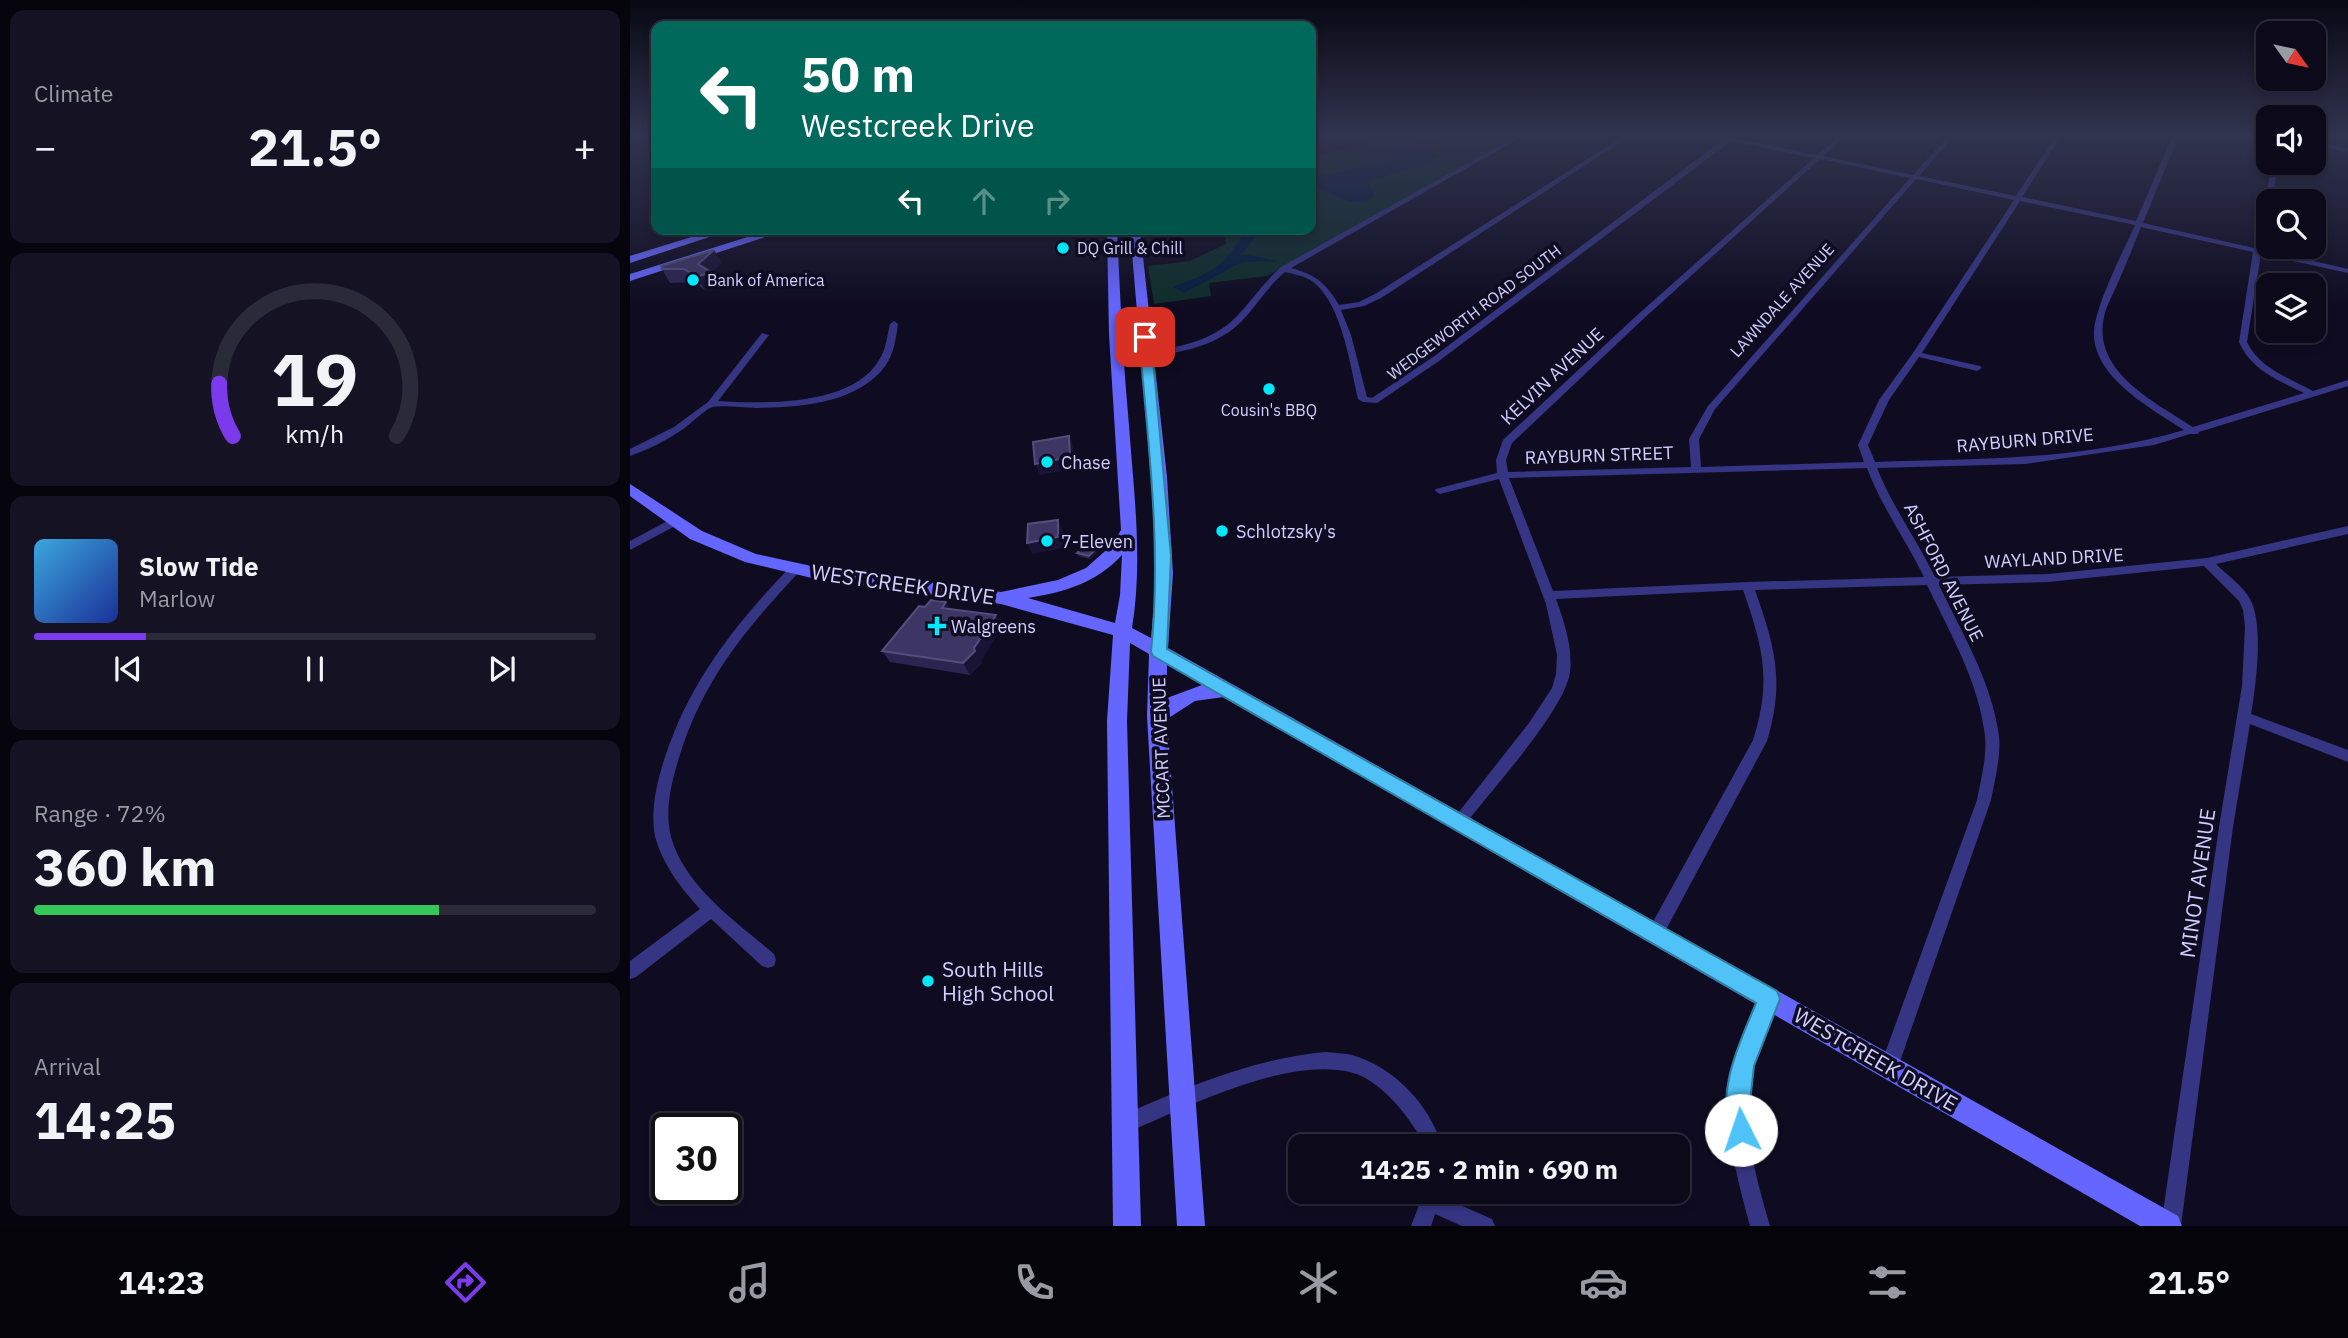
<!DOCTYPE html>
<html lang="en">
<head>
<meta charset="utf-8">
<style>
  :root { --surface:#0b091a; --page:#141223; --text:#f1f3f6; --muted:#9a9aa2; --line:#2b2a39; --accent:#7c3aed }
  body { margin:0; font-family:"IBM Plex Sans",sans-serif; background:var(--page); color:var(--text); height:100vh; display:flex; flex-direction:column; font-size:26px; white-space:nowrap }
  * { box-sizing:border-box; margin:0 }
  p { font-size:23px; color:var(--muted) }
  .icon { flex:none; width:38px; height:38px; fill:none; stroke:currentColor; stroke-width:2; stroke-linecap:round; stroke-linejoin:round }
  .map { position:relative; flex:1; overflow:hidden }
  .side { display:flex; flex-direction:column; gap:10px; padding:10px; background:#06050e; width:630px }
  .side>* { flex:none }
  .top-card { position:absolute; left:21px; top:21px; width:665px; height:214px; border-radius:14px; box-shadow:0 4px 10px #0003,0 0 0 2px var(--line); background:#00695c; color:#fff; overflow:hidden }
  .needle { width:46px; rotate:123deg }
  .tools { position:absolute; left:1626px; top:21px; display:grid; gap:14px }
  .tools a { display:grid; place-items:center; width:70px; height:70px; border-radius:14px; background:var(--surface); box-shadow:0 4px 10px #0003,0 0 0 2px var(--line); font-size:35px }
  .speed { position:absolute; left:21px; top:1113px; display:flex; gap:14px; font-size:35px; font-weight:700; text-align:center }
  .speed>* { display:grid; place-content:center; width:91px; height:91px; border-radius:50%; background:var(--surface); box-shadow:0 4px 10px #0003,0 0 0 2px var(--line); line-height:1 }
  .speed .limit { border:4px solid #111; border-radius:10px; background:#fff; color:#111 }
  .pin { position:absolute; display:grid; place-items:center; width:60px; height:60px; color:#fff; margin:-30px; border-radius:14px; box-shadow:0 4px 10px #0006 }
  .me { position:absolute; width:77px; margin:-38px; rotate:356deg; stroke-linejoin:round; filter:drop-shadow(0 0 5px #0008) }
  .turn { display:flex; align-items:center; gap:24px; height:147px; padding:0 35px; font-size:32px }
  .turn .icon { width:91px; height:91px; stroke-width:2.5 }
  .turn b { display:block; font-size:49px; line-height:60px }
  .lanes { display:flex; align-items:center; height:66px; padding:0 35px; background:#0003; justify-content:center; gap:35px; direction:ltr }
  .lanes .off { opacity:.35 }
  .big { font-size:52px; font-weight:700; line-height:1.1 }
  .side .tile { flex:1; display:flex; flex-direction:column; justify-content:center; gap:10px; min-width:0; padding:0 24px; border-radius:14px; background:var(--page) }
  .side .dial { align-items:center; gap:0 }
  .dial svg { height:182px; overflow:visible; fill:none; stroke:var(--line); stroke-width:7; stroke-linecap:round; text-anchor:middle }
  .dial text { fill:var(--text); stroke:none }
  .song { display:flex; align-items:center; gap:21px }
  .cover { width:84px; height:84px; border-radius:10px; background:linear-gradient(135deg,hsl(200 70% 55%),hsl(230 70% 35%)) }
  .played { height:7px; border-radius:4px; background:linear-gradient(90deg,var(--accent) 20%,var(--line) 20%) }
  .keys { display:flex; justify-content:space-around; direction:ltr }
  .heat { display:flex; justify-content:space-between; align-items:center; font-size:38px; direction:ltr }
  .charge { height:10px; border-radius:5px; background:linear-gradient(90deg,#34c759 72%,var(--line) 0) }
  .trip { position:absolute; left:658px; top:1134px; width:402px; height:70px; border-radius:14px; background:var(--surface); box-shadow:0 4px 10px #0003,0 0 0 2px var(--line); font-weight:700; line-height:70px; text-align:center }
  .tabs { display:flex; height:112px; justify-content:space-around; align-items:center; background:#04040a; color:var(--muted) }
  .tabs .icon { width:49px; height:49px }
  .tabs .selected { color:var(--accent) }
  .tabs b { font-size:32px; color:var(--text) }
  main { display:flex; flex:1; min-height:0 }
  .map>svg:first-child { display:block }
  .green { fill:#0f2d2b }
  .water { fill:#071e41 }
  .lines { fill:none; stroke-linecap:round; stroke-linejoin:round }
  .street { fill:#353584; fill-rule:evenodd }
  .secondary { fill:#6566ff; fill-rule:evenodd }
  .wall { fill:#2c2451 }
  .shaded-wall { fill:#191336 }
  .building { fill:#3d3664; stroke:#554e7c; stroke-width:2 }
  .route { fill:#4fc3f7; stroke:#337fa1; stroke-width:2 }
  .poi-dot { fill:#00e8f9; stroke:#0f0c22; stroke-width:2.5 }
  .labels { text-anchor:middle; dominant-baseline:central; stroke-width:7; stroke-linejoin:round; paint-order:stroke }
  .far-poi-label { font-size:16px; fill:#d2ceff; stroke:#0f0c22; text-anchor:start }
  .far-street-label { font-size:16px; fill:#d2ceff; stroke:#0f0c22 }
  .street-label { font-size:18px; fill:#d2ceff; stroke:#0f0c22 }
  .poi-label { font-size:18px; fill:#d2ceff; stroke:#0f0c22; text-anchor:start }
  .near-street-label { font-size:21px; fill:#d2ceff; stroke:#0f0c22 }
  .near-poi-label { font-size:21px; fill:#d2ceff; stroke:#0f0c22; text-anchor:start }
</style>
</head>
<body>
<main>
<section class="side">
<div class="tile"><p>Climate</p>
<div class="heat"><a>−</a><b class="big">21.5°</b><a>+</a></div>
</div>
<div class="tile dial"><svg viewBox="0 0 100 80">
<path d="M14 69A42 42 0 1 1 86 69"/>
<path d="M14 69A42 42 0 0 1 8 46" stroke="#7c3aed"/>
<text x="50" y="56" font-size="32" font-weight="700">19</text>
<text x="50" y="72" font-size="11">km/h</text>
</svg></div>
<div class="tile">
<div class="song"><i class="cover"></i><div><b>Slow Tide</b><p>Marlow</p></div></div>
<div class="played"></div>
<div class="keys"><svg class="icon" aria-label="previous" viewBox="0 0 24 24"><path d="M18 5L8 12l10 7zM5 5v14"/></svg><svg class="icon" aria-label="pause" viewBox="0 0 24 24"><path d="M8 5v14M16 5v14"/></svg><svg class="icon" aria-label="next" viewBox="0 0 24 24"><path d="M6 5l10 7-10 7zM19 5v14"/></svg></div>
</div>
<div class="tile"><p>Range · 72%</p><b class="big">360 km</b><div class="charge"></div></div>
<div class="tile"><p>Arrival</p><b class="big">14:25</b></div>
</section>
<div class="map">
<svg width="1718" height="1226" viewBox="0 0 1718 1226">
  <rect width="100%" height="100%" fill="#0f0c22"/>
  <path class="green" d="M 754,135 L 888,135 L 637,276 L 579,283 L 581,296 L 524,304 L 518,266 L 560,261 L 596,244 L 594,229 L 681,229 L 681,157 L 728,147 Z"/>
  <path class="water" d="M 801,135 L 833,135 L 799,147 L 809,155 L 798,164 L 738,181 L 744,195 L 739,201 L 720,202 L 681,186 L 682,178 L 760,161 L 764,154 Z
    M 617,229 L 632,229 L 612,254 L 648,261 L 612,262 L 554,293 L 543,287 C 587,270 591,269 617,229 Z"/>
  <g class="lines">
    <path class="street" d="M 888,135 L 895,135 L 661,268 C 686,275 695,282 709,305 L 729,302 L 745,294 L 995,135 L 1002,135 L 751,298 L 734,306 L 711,310 L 721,335 L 737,397 L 742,398 L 803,357 L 1094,139 L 1080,135 L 1107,135 L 1104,138 L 1187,155 L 1210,135 L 1216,135 L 1193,156 L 1283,175 L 1319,135 L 1325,135 L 1289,176 L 1386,196 L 1426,135 L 1432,135 L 1392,197 L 1506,221 L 1543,135 L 1549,135 L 1513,223 L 1624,248 L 1643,163 L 1649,163 L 1641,201 L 1638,201 L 1638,217 L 1631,249 L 1718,269 L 1718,273 L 1631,254 L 1617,342 C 1629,368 1659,378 1683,391 L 1718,380 L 1718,386 L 1569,432 L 1568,434 L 1560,434 L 1524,445 L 1395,464 L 1247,468 C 1262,506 1287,540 1305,577 L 1418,574 L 1577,558 L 1718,526 L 1718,534 L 1586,564 C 1597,575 1613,586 1620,599 C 1634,624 1626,686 1621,714 L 1718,750 L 1718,762 L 1620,724 L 1603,827 L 1551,1226 L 1531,1226 L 1589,827 L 1612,686 L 1615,627 L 1613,610 L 1609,601 L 1574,566 L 1418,582 L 1309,585 C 1332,633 1362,682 1369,736 C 1371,757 1365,779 1361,800 L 1268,1067 L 1265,1073 L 1259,1076 L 1253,1073 L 1250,1067 L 1347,800 C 1351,779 1357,757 1355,736 C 1349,682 1320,633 1297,585 L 1125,590 C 1145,647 1155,681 1137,741 L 1031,939 L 1025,942 L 1019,939 L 1017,934 L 1019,929 L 1123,740 C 1142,681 1133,647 1113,590 L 926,599 C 934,621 943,648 940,672 C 935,710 859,793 833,827 L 828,828 L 823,827 L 821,822 L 899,723 L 922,688 L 926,674 L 927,655 L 916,604 L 869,479 L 810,494 L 805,491 L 806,489 L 867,473 L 866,460 L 873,440 L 1004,318 L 1184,158 L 1101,141 L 809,361 L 747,403 L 733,402 L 728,399 C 720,365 712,303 682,281 C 674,276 664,274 655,272 C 638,286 627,305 612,321 C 580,353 532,355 489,359 L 485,356 L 489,353 C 531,350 576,348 607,316 C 622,300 634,282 651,267 ZM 1190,159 L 1280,178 L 1078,406 L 1059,439 L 1061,467 L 878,472 L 876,460 L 882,443 L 1010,322 ZM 1286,179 L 1384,200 L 1283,353 L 1249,400 L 1228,445 L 1234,462 L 1071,467 L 1069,439 L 1085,409 ZM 1390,201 L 1505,225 C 1494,250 1462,311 1464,336 C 1466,379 1522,409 1554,430 C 1454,460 1348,459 1245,462 L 1238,445 L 1259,400 L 1289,357 L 1347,371 L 1352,368 L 1350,366 L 1292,353 ZM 1511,227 L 1623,252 L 1609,342 C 1621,370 1648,380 1674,393 L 1563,427 C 1525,402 1462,372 1474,317 C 1476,307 1482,296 1486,287 C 1495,267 1503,247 1511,227 ZM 1237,468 C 1251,506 1276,540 1294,577 L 1118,582 L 923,591 L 879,478 Z
      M 1627,135 L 1638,135 L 1638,138 L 1628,136 Z
      M 1684,142 L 1718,148 L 1718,152 L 1684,146 Z
      M 264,321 L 268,324 C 266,338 264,353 256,365 C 228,404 170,407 127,408 C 117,408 92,405 83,407 C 75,409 61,424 53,429 C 38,440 17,450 0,456 L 0,449 L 44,427 L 78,402 L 132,333 L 139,335 L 88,401 C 134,404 223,406 249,360 C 256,350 257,336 260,324 Z
      M 45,517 L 49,518 L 51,521 L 49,524 L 0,550 L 0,541 Z
      M 165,565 L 169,566 L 171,569 L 169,572 C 112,633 69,685 46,768 C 39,792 34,821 44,846 C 62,892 108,923 144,954 L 146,960 L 144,966 L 138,968 L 132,966 L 81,919 L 6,977 L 0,979 L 0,961 L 70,909 C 51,888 32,864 25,836 C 20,810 27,782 35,757 C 61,679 105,625 161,566 Z
      M 1139,990 L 1145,993 L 1148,999 C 1139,1021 1128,1042 1122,1065 C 1109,1118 1125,1175 1140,1226 L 1120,1226 C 1106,1174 1090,1118 1104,1064 C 1111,1039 1123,1016 1133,993 Z
      M 695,1052 C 704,1053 714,1053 722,1055 C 764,1067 800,1105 812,1146 L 794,1146 C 788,1131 778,1118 768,1106 C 756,1092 738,1076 720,1072 C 653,1057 556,1108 495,1133 L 488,1131 L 486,1124 L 488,1117 C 555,1088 622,1059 695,1052 Z
      M 794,1192 L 814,1192 L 812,1197 L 862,1219 L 865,1226 L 832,1226 L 805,1214 L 801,1226 L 781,1226 Z"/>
    <path class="secondary" d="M 87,229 L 104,229 L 0,263 L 0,256 Z
      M 143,229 L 160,229 L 0,281 L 0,274 Z
      M 477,229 L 487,229 C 490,295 493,361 499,426 C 504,494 513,561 502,628 L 521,638 L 527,573 L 521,477 L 500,229 L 510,229 L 537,477 L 543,573 L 538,648 L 1548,1216 L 1552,1226 L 1510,1226 L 594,697 L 565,701 L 537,719 L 575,1226 L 547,1226 L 517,716 L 519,654 L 500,643 L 497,721 L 511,1226 L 483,1226 L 477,721 L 483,635 L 371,604 L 186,579 L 115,562 L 60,539 L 0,496 L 0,484 L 72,531 L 126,554 L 186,567 L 371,592 L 428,580 L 456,568 L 482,545 L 491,530 L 479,334 ZM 492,555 L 490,595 L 485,623 L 398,598 C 435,592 466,583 492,555 ZM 537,664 L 572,685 L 537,698 Z"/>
  </g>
  <path class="wall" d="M 84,250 L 92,263 L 81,272 L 89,286 L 75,290 L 63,282 L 40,283 L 32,269 Z
    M 472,543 L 473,547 L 460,559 L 449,556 L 447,553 Z
    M 316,602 L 320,609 L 372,626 L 351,660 L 352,663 L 340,675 L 260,662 L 252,651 L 295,607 Z"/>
  <path class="shaded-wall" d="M 84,250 L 92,263 L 81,272 L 89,286 L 75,290 L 67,277 L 68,264 Z
    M 439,436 L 443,447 L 444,469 L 410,475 L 405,464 Z
    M 428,520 L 433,531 L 433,548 L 402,554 L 397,543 Z
    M 472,543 L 473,547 L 460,559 L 459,556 Z
    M 316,602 L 323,613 L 312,608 Z
    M 366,615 L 372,626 L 351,660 L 352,663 L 340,675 L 333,663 Z"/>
  <path class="building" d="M 84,250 L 68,264 L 81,272 L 67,277 L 54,269 L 32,269 L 31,266 Z
    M 439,436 L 440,457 L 405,464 L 403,442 Z
    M 428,520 L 428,537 L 397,543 L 398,524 Z
    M 460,540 L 472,543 L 459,556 L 447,553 Z
    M 301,600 L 316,602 L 312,608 L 366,615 L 344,648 L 345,651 L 333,663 L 252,651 L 289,606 L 295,607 Z"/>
  <linearGradient id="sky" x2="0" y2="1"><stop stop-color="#080713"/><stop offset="0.44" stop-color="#31344f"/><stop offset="1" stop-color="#31344f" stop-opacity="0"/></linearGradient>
  <rect width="1718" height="307" fill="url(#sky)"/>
  <path class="route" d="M 515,333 L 521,337 L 541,556 L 537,649 L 1147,991 L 1150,999 L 1124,1066 L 1120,1102 L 1124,1130 L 1120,1139 L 1111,1142 L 1103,1139 C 1084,1093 1109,1045 1126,1003 L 523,656 L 521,652 C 532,547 518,442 509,337 Z"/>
  <g class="poi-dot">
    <circle cx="433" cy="248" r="7"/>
    <circle cx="63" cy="280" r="7"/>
    <circle cx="639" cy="389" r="7"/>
    <circle cx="417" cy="462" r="7"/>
    <circle cx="592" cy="531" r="7"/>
    <circle cx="417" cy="541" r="7"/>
    <path d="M303.5 615.5h7v7h7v7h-7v7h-7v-7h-7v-7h7z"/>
    <circle cx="298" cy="981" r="7"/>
  </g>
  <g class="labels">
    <g class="far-poi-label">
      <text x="447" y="248">DQ Grill &amp; Chill</text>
      <text x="77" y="280">Bank of America</text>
      <text x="639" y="410" text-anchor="middle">Cousin's BBQ</text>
    </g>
    <g class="far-street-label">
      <text transform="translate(1152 300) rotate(-48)">LAWNDALE AVENUE</text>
      <text transform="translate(844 312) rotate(-37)">WEDGEWORTH ROAD SOUTH</text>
    </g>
    <g class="street-label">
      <text transform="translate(922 376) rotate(-43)">KELVIN AVENUE</text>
      <text transform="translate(1395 440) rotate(-5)">RAYBURN DRIVE</text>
      <text transform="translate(969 455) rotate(-2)">RAYBURN STREET</text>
      <text transform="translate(1424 558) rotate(-3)">WAYLAND DRIVE</text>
      <text transform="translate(1314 572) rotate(63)">ASHFORD AVENUE</text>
      <text transform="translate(531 748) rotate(-92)">MCCART AVENUE</text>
    </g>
    <g class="poi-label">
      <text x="431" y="462">Chase</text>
      <text x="606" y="531">Schlotzsky's</text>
      <text x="431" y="541">7-Eleven</text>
      <text x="321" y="626">Walgreens</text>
    </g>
    <g class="near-street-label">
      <text transform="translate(273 584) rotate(8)">WESTCREEK DRIVE</text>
      <text transform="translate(1567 883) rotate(-82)">MINOT AVENUE</text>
      <text transform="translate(1246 1059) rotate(30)">WESTCREEK DRIVE</text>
    </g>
    <g class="near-poi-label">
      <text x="312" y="969">South Hills<tspan x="312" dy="24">High School</tspan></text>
    </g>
  </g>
</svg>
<div class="tools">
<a><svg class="needle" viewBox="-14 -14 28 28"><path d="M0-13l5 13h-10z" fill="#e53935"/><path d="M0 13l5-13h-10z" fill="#9a9aa2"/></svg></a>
<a><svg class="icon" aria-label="sound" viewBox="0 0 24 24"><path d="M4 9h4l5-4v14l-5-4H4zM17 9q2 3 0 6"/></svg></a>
<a><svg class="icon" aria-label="search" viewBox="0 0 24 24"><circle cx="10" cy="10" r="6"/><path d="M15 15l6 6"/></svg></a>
<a><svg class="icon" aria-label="layers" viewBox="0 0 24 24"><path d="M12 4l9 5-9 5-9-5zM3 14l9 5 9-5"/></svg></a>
</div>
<div class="speed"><div class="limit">30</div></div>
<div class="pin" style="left:515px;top:337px;background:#d93025"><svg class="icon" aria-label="arrive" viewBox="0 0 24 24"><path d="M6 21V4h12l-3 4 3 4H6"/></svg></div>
<svg class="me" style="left:1111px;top:1130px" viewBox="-20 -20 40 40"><circle r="19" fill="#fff"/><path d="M0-13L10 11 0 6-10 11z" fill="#4fc3f7"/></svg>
<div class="trip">14:25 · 2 min · 690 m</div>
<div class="top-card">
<div class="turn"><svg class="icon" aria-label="left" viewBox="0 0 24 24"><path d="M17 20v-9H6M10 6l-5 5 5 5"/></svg><div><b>50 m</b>Westcreek Drive</div></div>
<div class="lanes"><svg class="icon" aria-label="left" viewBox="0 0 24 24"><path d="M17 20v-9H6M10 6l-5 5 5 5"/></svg><svg class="icon off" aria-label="ahead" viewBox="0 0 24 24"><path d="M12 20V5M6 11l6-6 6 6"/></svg><svg class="icon off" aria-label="right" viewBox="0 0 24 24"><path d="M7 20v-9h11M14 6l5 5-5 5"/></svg></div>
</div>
</div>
</main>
<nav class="tabs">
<b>14:23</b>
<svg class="icon selected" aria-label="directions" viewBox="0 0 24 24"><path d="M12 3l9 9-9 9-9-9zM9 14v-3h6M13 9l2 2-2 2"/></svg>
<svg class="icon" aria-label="music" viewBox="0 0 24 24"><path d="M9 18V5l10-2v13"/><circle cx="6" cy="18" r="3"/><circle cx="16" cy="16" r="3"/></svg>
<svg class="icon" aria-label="phone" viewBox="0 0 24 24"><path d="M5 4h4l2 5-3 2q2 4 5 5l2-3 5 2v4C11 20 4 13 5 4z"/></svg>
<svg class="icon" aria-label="climate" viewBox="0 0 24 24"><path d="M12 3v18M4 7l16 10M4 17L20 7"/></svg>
<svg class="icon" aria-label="car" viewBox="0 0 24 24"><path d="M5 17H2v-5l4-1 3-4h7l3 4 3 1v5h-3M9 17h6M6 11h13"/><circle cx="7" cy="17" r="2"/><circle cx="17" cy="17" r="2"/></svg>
<svg class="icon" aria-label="filters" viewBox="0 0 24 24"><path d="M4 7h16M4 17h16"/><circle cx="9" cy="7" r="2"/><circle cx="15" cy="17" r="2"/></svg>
<b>21.5°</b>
</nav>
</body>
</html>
